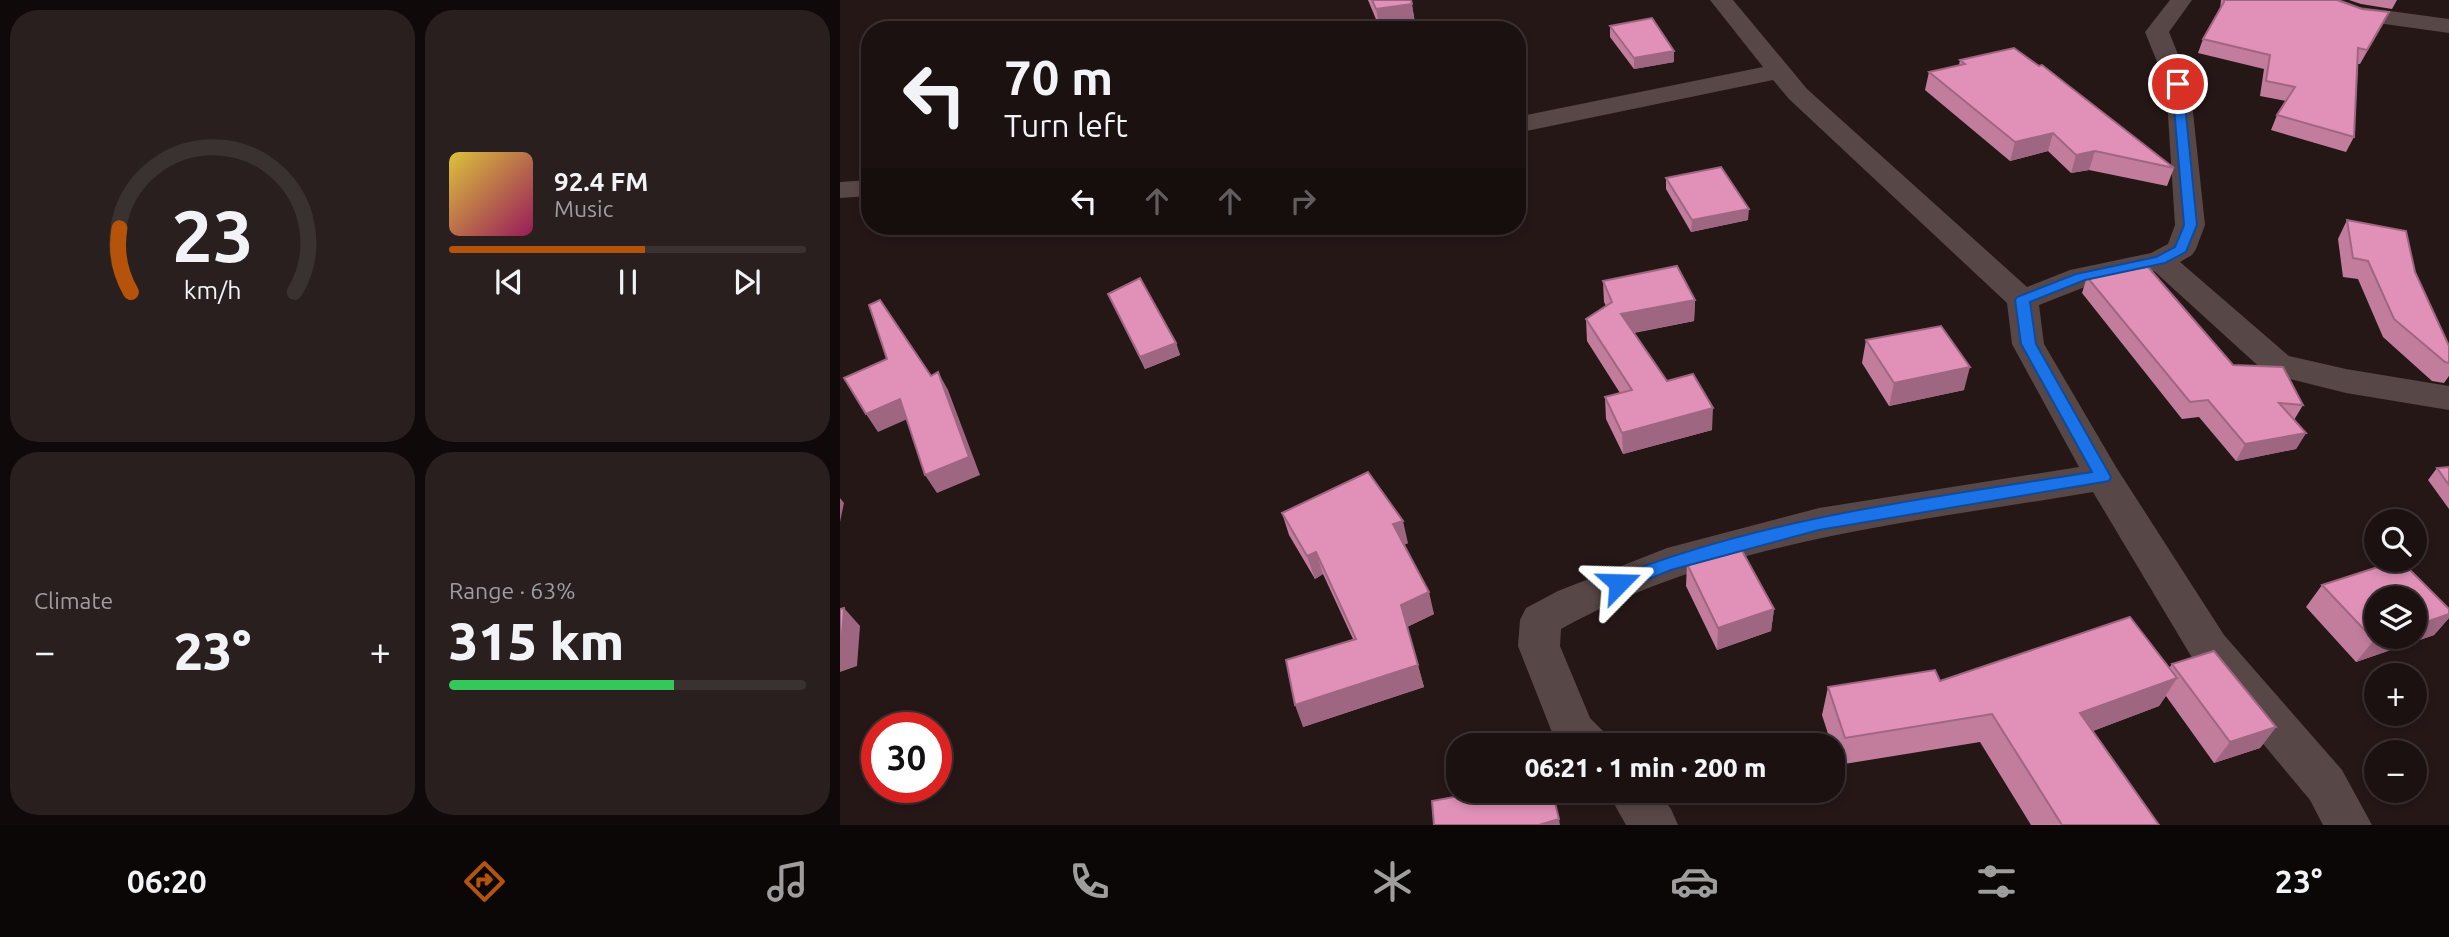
<!DOCTYPE html>
<html lang="en">
<head>
<meta charset="utf-8">
<style>
  :root { --surface:#1c1111; --page:#291f1f; --text:#f1f3f6; --muted:#a09d9f; --line:#3a3131; --accent:#b45309 }
  body { margin:0; font-family:Ubuntu,sans-serif; background:var(--page); color:var(--text); height:100vh; display:flex; flex-direction:column; font-size:26px; white-space:nowrap }
  * { box-sizing:border-box; margin:0 }
  p { font-size:23px; color:var(--muted) }
  .icon { flex:none; width:38px; height:38px; fill:none; stroke:currentColor; stroke-width:2; stroke-linecap:round; stroke-linejoin:round }
  .map { position:relative; flex:1; overflow:hidden }
  .side { display:flex; flex-direction:column; gap:10px; padding:10px; background:#0f0909; width:840px }
  .side>* { flex:none }
  .guide { position:absolute; left:21px; top:21px; width:665px; height:214px; border-radius:28px; box-shadow:0 4px 10px #0003,0 0 0 2px var(--line); background:#1c1111; color:var(--text); overflow:hidden }
  .buttons { position:absolute; left:1524px; top:509px; display:grid; gap:14px }
  .buttons a { display:grid; place-items:center; width:63px; height:63px; border-radius:50%; background:var(--surface); box-shadow:0 4px 10px #0003,0 0 0 2px var(--line); font-size:35px }
  .speed { position:absolute; left:21px; top:712px; display:flex; gap:14px; font-size:35px; font-weight:700; text-align:center }
  .speed>* { display:grid; place-content:center; width:91px; height:91px; border-radius:50%; background:var(--surface); box-shadow:0 4px 10px #0003,0 0 0 2px var(--line); line-height:1 }
  .speed .limit { border:10px solid #d22; background:#fff; color:#111 }
  .pin { position:absolute; display:grid; place-items:center; width:60px; height:60px; color:#fff; margin:-30px; border:4px solid #fff; border-radius:50%; box-shadow:0 2px 7px #0007 }
  .me { position:absolute; width:77px; margin:-38px; rotate:68deg; stroke-linejoin:round; filter:drop-shadow(0 0 5px #0008) }
  .turn { display:flex; align-items:center; gap:24px; height:147px; padding:0 28px; font-size:32px }
  .turn .icon { width:91px; height:91px; stroke-width:2.5 }
  .turn b { display:block; font-size:49px; line-height:60px }
  .lanes { display:flex; align-items:center; height:66px; padding:0 28px; background:#0003; justify-content:center; gap:35px; direction:ltr }
  .lanes .off { opacity:.35 }
  .big { font-size:52px; font-weight:800; line-height:1.1 }
  .side .card { flex:1; display:flex; flex-direction:column; justify-content:center; gap:10px; min-width:0; padding:0 24px; border-radius:28px; background:var(--page) }
  .side .dial { align-items:center; gap:0 }
  .dial svg { height:182px; overflow:visible; fill:none; stroke:var(--line); stroke-width:7; stroke-linecap:round; text-anchor:middle }
  .dial text { fill:var(--text); stroke:none }
  .song { display:flex; align-items:center; gap:21px }
  .cover { width:84px; height:84px; border-radius:10px; background:linear-gradient(135deg,hsl(50 70% 55%),hsl(330 70% 35%)) }
  .played { height:7px; border-radius:4px; background:linear-gradient(90deg,var(--accent) 55%,var(--line) 55%) }
  .keys { display:flex; justify-content:space-around; direction:ltr }
  .heat { display:flex; justify-content:space-between; align-items:center; font-size:38px; direction:ltr }
  .charge { height:10px; border-radius:5px; background:linear-gradient(90deg,#34c759 63%,var(--line) 0) }
  .side .tiles { flex:1; display:grid; gap:10px; grid-template-columns:repeat(2,1fr) }
  .trip { position:absolute; left:606px; top:733px; width:399px; height:70px; border-radius:28px; background:var(--surface); box-shadow:0 4px 10px #0003,0 0 0 2px var(--line); font-weight:800; line-height:70px; text-align:center }
  .tabs { display:flex; height:112px; justify-content:space-around; align-items:center; background:#0b0707; color:var(--muted) }
  .tabs .icon { width:49px; height:49px }
  .tabs .current { color:var(--accent) }
  .tabs b { font-size:32px; color:var(--text) }
  main { display:flex; flex:1; min-height:0 }
  .map>svg:first-child { display:block }
  .lines { fill:none; stroke-linecap:round; stroke-linejoin:round }
  .minor { fill:#584747; fill-rule:evenodd }
  .wall { fill:#c27d9d }
  .shaded-wall { fill:#9e6680 }
  .building { fill:#e191b7; stroke:#9e6680; stroke-width:2 }
  .route { fill:#1a73e8; stroke:#114b97; stroke-width:2 }
</style>
</head>
<body>
<main>
<section class="side">
<div class="tiles">
<div class="card dial"><svg viewBox="0 0 100 80">
<path d="M14 69A42 42 0 1 1 86 69"/>
<path d="M14 69A42 42 0 0 1 9 41" stroke="#b45309"/>
<text x="50" y="56" font-size="32" font-weight="700">23</text>
<text x="50" y="72" font-size="11">km/h</text>
</svg></div>
<div class="card">
<div class="song"><i class="cover"></i><div><b>92.4 FM</b><p>Music</p></div></div>
<div class="played"></div>
<div class="keys"><svg class="icon" aria-label="previous" viewBox="0 0 24 24"><path d="M18 5L8 12l10 7zM5 5v14"/></svg><svg class="icon" aria-label="pause" viewBox="0 0 24 24"><path d="M8 5v14M16 5v14"/></svg><svg class="icon" aria-label="next" viewBox="0 0 24 24"><path d="M6 5l10 7-10 7zM19 5v14"/></svg></div>
</div>
<div class="card"><p>Climate</p>
<div class="heat"><a>−</a><b class="big">23°</b><a>+</a></div>
</div>
<div class="card"><p>Range · 63%</p><b class="big">315 km</b><div class="charge"></div></div>
</div>
</section>
<div class="map">
<svg width="1609" height="825" viewBox="0 0 1609 825">
  <rect width="100%" height="100%" fill="#261717"/>
  <g class="lines">
    <path class="minor" d="M 870,0 L 893,0 L 967,89 L 1187,287 L 1230,270 L 1311,253 L 1328,244 L 1335,225 L 1326,84 L 1305,32 L 1330,0 L 1352,0 L 1329,32 L 1350,84 L 1365,225 L 1356,249 L 1352,255 L 1340,262 L 1449,356 L 1506,369 L 1609,386 L 1609,410 L 1506,393 L 1426,373 L 1314,271 L 1250,285 L 1199,305 L 1204,344 L 1276,467 L 1384,635 L 1502,770 L 1532,825 L 1483,825 L 1470,800 L 1354,661 L 1253,492 C 1076,522 880,540 721,629 L 720,646 L 750,718 L 763,731 L 769,746 L 717,745 L 678,646 L 680,620 L 686,608 L 718,591 L 827,548 L 979,508 L 1239,467 L 1172,344 L 1167,303 L 949,99 L 933,80 L 677,133 L 677,117 L 923,67 Z
      M 1471,0 L 1502,0 L 1520,7 L 1609,19 L 1609,33 L 1516,20 L 1474,5 Z
      M 30,180 L 30,196 L 0,198 L 0,182 Z
      M 767,791 L 818,791 L 831,809 L 838,825 L 786,825 Z"/>
  </g>
  <path class="wall" d="M 528,0 L 571,0 L 575,23 L 540,29 Z
    M 1381,0 L 1497,0 L 1522,9 L 1549,12 L 1520,64 L 1518,64 L 1514,137 L 1506,152 L 1431,130 L 1437,115 L 1446,101 L 1420,96 L 1424,69 L 1358,53 L 1363,39 L 1380,10 Z
    M 1509,0 L 1557,0 L 1552,9 L 1521,4 Z
    M 770,26 L 834,62 L 794,69 L 770,37 Z
    M 1120,60 L 1334,168 L 1327,186 L 1249,170 L 1231,173 L 1208,151 L 1170,161 L 1085,90 L 1089,72 L 1119,65 Z
    M 826,178 L 908,220 L 851,232 L 826,189 Z
    M 1507,220 L 1575,272 L 1609,346 L 1609,376 L 1604,383 L 1592,381 L 1543,337 L 1518,279 L 1503,277 L 1498,239 Z
    M 1247,277 L 1393,365 L 1463,405 L 1454,420 L 1466,433 L 1456,449 L 1396,461 L 1359,417 L 1342,419 L 1242,293 Z
    M 763,281 L 855,300 L 854,321 L 794,333 L 827,381 L 872,430 L 783,454 L 766,419 L 765,397 L 780,393 L 747,341 L 746,319 L 766,306 L 764,302 Z
    M 268,294 L 336,343 L 340,355 L 305,369 Z
    M 1026,340 L 1124,390 L 1049,406 L 1022,363 Z
    M 1609,467 L 1609,509 L 1588,480 L 1597,468 Z
    M 442,513 L 568,543 L 564,545 L 594,614 L 567,627 L 584,687 L 463,727 L 513,639 L 483,574 L 475,579 L 449,535 Z
    M 847,564 L 934,609 L 931,631 L 877,650 L 846,586 Z
    M 1482,585 L 1609,609 L 1609,618 L 1594,635 L 1516,662 L 1466,607 Z
    M 1332,664 L 1436,727 L 1420,748 L 1374,763 L 1326,696 L 1319,706 L 1253,731 L 1318,825 L 1191,825 L 1140,742 L 998,765 L 982,715 L 988,687 L 1329,668 Z"/>
  <path class="shaded-wall" d="M 572,4 L 575,23 L 540,29 L 536,9 Z
    M 1549,12 L 1542,26 L 1520,64 L 1527,50 Z
    M 834,51 L 834,62 L 794,69 L 794,58 Z
    M 1213,133 L 1208,151 L 1170,161 L 1175,142 Z
    M 1255,151 L 1249,170 L 1231,173 L 1236,155 Z
    M 909,209 L 908,220 L 851,232 L 852,220 Z
    M 855,300 L 854,321 L 781,335 L 781,314 Z
    M 336,343 L 340,355 L 305,369 L 300,357 Z
    M 1130,367 L 1124,390 L 1049,406 L 1054,383 Z
    M 98,372 L 108,390 L 140,475 L 97,493 L 85,475 Z
    M 60,399 L 72,417 L 38,432 L 26,414 Z
    M 873,408 L 872,430 L 783,454 L 782,433 Z
    M 1466,433 L 1456,449 L 1396,461 L 1405,444 Z
    M 0,498 L 4,503 L 0,522 Z
    M 563,521 L 568,543 L 559,547 L 553,524 Z
    M 476,552 L 483,574 L 475,579 L 467,556 Z
    M 589,592 L 594,614 L 567,627 L 561,605 Z
    M 4,608 L 20,626 L 17,666 L 0,672 L 0,648 Z
    M 934,609 L 931,631 L 877,650 L 878,628 Z
    M 1609,614 L 1609,618 L 1594,635 L 1516,662 L 1534,640 L 1542,637 L 1575,637 L 1575,626 Z
    M 578,665 L 584,687 L 463,727 L 455,705 Z
    M 1337,678 L 1319,706 L 1226,741 L 1240,713 Z
    M 1436,727 L 1420,748 L 1374,763 L 1390,742 Z
    M 719,819 L 720,825 L 699,825 Z"/>
  <path class="building" d="M 532,0 L 571,0 L 572,4 L 536,9 Z
    M 1384,0 L 1497,0 L 1522,9 L 1549,12 L 1527,50 L 1518,48 L 1514,137 L 1437,115 L 1455,87 L 1426,81 L 1430,55 L 1363,39 L 1384,2 Z
    M 812,18 L 834,51 L 794,58 L 770,26 Z
    M 1174,48 L 1199,66 L 1202,65 L 1334,168 L 1255,151 L 1236,155 L 1213,133 L 1175,142 L 1089,72 L 1125,64 L 1120,60 Z
    M 881,167 L 909,209 L 852,220 L 826,178 Z
    M 1507,220 L 1566,231 L 1575,272 L 1609,346 L 1609,363 L 1605,362 L 1554,319 L 1528,261 L 1513,258 Z
    M 837,266 L 855,300 L 781,314 L 827,381 L 853,374 L 873,408 L 782,433 L 765,397 L 792,390 L 746,319 L 772,302 L 763,281 Z
    M 1308,267 L 1393,365 L 1443,367 L 1463,405 L 1439,403 L 1466,433 L 1405,444 L 1368,400 L 1350,402 L 1247,277 Z
    M 300,278 L 336,343 L 300,357 L 268,294 Z
    M 40,300 L 91,376 L 98,372 L 129,457 L 85,475 L 60,399 L 26,414 L 4,378 L 47,359 L 29,305 Z
    M 1101,326 L 1130,367 L 1054,383 L 1026,340 Z
    M 1609,467 L 1609,485 L 1597,468 Z
    M 528,472 L 563,521 L 553,524 L 589,592 L 561,605 L 578,665 L 455,705 L 446,660 L 516,639 L 476,552 L 467,556 L 442,513 Z
    M 900,547 L 934,609 L 878,628 L 847,564 Z
    M 1560,560 L 1609,609 L 1609,614 L 1575,626 L 1575,598 L 1536,598 L 1536,637 L 1542,637 L 1534,640 L 1482,585 Z
    M 4,608 L 1,648 L 0,648 L 0,609 Z
    M 1290,617 L 1337,678 L 1240,713 L 1319,825 L 1222,825 L 1152,714 L 1005,738 L 988,687 L 1095,670 L 1100,681 Z
    M 1374,651 L 1436,727 L 1390,742 L 1332,664 Z
    M 646,791 L 712,791 L 719,819 L 699,825 L 594,825 L 592,801 Z"/>
  <path class="route" d="M 1338,80 L 1343,84 L 1357,225 L 1346,252 L 1325,263 L 1245,280 L 1190,302 L 1196,344 L 1271,477 L 1269,481 L 979,530 L 831,570 L 779,591 L 773,589 L 770,583 L 773,578 C 925,517 1090,498 1252,472 L 1181,344 L 1175,300 L 1177,297 L 1236,274 L 1316,257 L 1335,247 L 1344,225 L 1332,84 Z"/>
</svg>
<div class="buttons">
<a><svg class="icon" aria-label="search" viewBox="0 0 24 24"><circle cx="10" cy="10" r="6"/><path d="M15 15l6 6"/></svg></a>
<a><svg class="icon" aria-label="layers" viewBox="0 0 24 24"><path d="M12 4l9 5-9 5-9-5zM3 14l9 5 9-5"/></svg></a>
<a>+</a>
<a>−</a>
</div>
<div class="speed"><div class="limit">30</div></div>
<div class="pin" style="left:1338px;top:84px;background:#d93025"><svg class="icon" aria-label="arrive" viewBox="0 0 24 24"><path d="M6 21V4h12l-3 4 3 4H6"/></svg></div>
<svg class="me" style="left:779px;top:583px" viewBox="-20 -20 40 40"><path d="M0-17L14 15 0 8-14 15z" fill="#1a73e8" stroke="#fff" stroke-width="4"/></svg>
<div class="trip">06:21 · 1 min · 200 m</div>
<div class="guide">
<div class="turn"><svg class="icon" aria-label="left" viewBox="0 0 24 24"><path d="M17 20v-9H6M10 6l-5 5 5 5"/></svg><div><b>70 m</b>Turn left</div></div>
<div class="lanes"><svg class="icon" aria-label="left" viewBox="0 0 24 24"><path d="M17 20v-9H6M10 6l-5 5 5 5"/></svg><svg class="icon off" aria-label="ahead" viewBox="0 0 24 24"><path d="M12 20V5M6 11l6-6 6 6"/></svg><svg class="icon off" aria-label="ahead" viewBox="0 0 24 24"><path d="M12 20V5M6 11l6-6 6 6"/></svg><svg class="icon off" aria-label="right" viewBox="0 0 24 24"><path d="M7 20v-9h11M14 6l5 5-5 5"/></svg></div>
</div>
</div>
</main>
<nav class="tabs">
<b>06:20</b>
<svg class="icon current" aria-label="directions" viewBox="0 0 24 24"><path d="M12 3l9 9-9 9-9-9zM9 14v-3h6M13 9l2 2-2 2"/></svg>
<svg class="icon" aria-label="music" viewBox="0 0 24 24"><path d="M9 18V5l10-2v13"/><circle cx="6" cy="18" r="3"/><circle cx="16" cy="16" r="3"/></svg>
<svg class="icon" aria-label="phone" viewBox="0 0 24 24"><path d="M5 4h4l2 5-3 2q2 4 5 5l2-3 5 2v4C11 20 4 13 5 4z"/></svg>
<svg class="icon" aria-label="climate" viewBox="0 0 24 24"><path d="M12 3v18M4 7l16 10M4 17L20 7"/></svg>
<svg class="icon" aria-label="car" viewBox="0 0 24 24"><path d="M5 17H2v-5l4-1 3-4h7l3 4 3 1v5h-3M9 17h6M6 11h13"/><circle cx="7" cy="17" r="2"/><circle cx="17" cy="17" r="2"/></svg>
<svg class="icon" aria-label="filters" viewBox="0 0 24 24"><path d="M4 7h16M4 17h16"/><circle cx="9" cy="7" r="2"/><circle cx="15" cy="17" r="2"/></svg>
<b>23°</b>
</nav>
</body>
</html>
